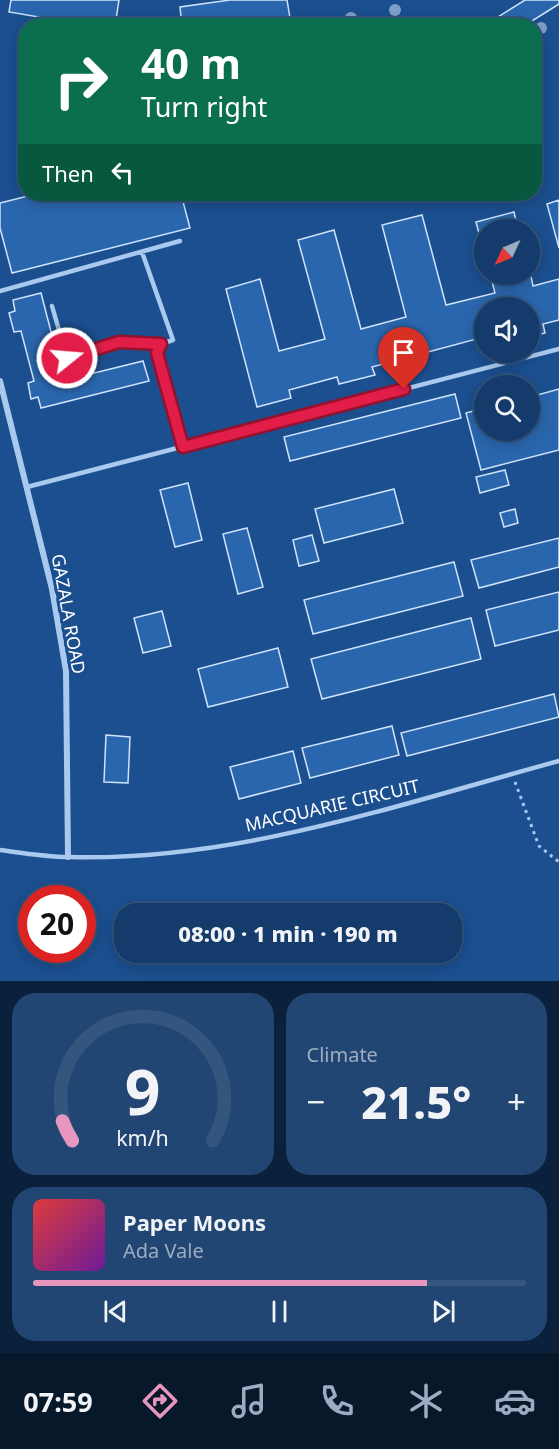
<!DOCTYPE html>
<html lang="en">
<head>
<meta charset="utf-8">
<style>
  :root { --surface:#143b6b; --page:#214673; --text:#f1f3f6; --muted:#9dadc1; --line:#33557e; --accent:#e797bd }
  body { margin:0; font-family:"Noto Sans",sans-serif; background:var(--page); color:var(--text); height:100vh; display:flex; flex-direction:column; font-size:22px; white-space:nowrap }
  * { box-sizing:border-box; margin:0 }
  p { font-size:20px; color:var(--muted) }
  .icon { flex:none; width:33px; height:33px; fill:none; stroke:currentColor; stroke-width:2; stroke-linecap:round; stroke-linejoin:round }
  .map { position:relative; height:981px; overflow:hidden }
  .panel { display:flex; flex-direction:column; gap:12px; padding:12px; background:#0b203b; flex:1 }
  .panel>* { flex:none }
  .hud { position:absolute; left:18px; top:18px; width:524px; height:183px; border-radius:24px; box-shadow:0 3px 15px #0003,0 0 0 2px var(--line); background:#0b6e4f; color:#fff; overflow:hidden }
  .needle { width:39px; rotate:226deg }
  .buttons { position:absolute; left:474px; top:219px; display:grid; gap:12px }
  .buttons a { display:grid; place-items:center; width:66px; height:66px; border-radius:50%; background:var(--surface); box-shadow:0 3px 15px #0003,0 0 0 2px var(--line); font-size:30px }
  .speed { position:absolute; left:18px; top:885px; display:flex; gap:12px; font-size:30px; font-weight:700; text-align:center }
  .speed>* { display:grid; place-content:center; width:78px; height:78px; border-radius:50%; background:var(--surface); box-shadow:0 3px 15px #0003,0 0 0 2px var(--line); line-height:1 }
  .speed .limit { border:9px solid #d22; background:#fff; color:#111 }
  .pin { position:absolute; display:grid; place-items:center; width:51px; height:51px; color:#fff; margin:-62px -26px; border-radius:50% 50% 50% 0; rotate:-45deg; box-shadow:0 0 6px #0007 }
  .pin .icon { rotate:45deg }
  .me { position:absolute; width:66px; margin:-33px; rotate:73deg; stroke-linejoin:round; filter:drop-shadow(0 0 4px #0008) }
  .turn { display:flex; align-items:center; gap:21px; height:126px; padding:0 24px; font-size:27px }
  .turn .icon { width:78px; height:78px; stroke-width:2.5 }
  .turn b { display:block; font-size:42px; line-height:51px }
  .then { display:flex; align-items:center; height:57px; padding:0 24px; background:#0003; gap:12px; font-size:22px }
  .big { font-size:45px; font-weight:800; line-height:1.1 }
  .panel .card { flex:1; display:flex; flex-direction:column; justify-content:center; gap:9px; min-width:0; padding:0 21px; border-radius:24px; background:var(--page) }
  .panel .dial { align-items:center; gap:0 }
  .dial svg { height:156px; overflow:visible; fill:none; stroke:var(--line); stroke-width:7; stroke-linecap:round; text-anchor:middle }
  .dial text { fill:var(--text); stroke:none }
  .song { display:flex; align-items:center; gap:18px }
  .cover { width:72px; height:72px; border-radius:9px; background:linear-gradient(135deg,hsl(0 70% 55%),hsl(280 70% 35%)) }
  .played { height:6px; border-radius:3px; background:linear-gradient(90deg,var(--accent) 80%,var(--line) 80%) }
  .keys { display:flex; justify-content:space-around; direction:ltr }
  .heat { display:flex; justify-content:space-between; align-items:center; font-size:33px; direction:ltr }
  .panel .tiles { flex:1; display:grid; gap:12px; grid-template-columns:1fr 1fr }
  .card:last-child { grid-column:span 2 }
  .trip { position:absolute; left:114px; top:903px; width:348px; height:60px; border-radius:24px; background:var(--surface); box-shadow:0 3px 15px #0003,0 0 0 2px var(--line); font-weight:800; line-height:60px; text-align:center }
  .dock { display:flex; height:96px; justify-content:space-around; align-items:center; background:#08182b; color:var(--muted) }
  .dock .icon { width:42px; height:42px }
  .dock .on { color:var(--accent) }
  .dock b { font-size:27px; color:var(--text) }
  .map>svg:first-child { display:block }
  .building { fill:#2a66ad; stroke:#cfe3fa; stroke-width:1.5 }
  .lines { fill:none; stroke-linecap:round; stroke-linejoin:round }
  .path { stroke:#a9c9ee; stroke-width:3; stroke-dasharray:3 4.5; stroke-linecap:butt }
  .service { stroke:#a9c9ee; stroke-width:4.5 }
  .minor { stroke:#a9c9ee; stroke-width:6 }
  .tree { fill:#7ea0ca }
  .route-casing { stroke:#92132f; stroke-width:15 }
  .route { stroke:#e11d48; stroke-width:10 }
  .labels { text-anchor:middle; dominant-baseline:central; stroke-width:6; stroke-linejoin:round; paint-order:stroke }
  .street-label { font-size:18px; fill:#fff; stroke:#1b4f8f }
</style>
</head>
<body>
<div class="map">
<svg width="559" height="981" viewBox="0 0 559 981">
  <rect width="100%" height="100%" fill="#1b4f8f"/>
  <path class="building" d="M 11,0 L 119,0 L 115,26 L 92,26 L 9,12 Z
    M 230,0 L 287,0 L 290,18 L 232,26 L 182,26 L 180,7 Z
    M 525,0 L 559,0 L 559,4 L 524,26 L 493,26 L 490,22 Z
    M 36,194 L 181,194 L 190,228 L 12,273 L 0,228 L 0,203 Z
    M 559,200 L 559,248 L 547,204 Z
    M 514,212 L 518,230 L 484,230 L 484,253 L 476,222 Z
    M 422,215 L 446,305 L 495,293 L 490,274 L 530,274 L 530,271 L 533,286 L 559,279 L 559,320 L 543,324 L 545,333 L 530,337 L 530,308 L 484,308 L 484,337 L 372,367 L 375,375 L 339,384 L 337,377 L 289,390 L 291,398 L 257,407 L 226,289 L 260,279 L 279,351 L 325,339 L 298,240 L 334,230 L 361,329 L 406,317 L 382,225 Z
    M 41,293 L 65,386 L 76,383 L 74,378 L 143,361 L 149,381 L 41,408 L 38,397 L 31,399 L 28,383 L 34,381 L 21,331 L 14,332 L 9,313 L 15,311 L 13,300 Z
    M 559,389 L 559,450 L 481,470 L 466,413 L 484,408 L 484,430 L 530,430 L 530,397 Z
    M 455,394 L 461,418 L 290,461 L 284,437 Z
    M 505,470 L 509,485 L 480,493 L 476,477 Z
    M 188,483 L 202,540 L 175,547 L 160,490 Z
    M 394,489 L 403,523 L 324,543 L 315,509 Z
    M 515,509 L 518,523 L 504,527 L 500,513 Z
    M 247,528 L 263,587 L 238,594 L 223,534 Z
    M 312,535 L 319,561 L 299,566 L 293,540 Z
    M 559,538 L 559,567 L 479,588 L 471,560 Z
    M 454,562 L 463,596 L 313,634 L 304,600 Z
    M 559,592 L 559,630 L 495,646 L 486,610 Z
    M 162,611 L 171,646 L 143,653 L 134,618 Z
    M 471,618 L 481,659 L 322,699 L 311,659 Z
    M 278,648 L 288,687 L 208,707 L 198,669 Z
    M 554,694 L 559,717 L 407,756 L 401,733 Z
    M 392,726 L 399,755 L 310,778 L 302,748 Z
    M 106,735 L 130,737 L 128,783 L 104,782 Z
    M 293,751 L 301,783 L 239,799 L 230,767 Z"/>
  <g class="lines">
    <path class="path" d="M 515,782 L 539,846 L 559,862"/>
    <path class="service" d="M 142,252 L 173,340 L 161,344 L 157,353 L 183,446
      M 0,291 L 180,241
      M 52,306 L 67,358 L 119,342 L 161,344
      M 27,487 L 559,349
      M 0,850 C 22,853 46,857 68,857 C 235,862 400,804 559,761"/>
    <path class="minor" d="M 0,381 L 52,589 L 66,671 L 68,857"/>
  </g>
  <g class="tree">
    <circle cx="395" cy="10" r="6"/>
    <circle cx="351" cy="18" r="6"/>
    <circle cx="541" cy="28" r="6"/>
  </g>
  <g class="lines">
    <g class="route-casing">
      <path id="route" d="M 67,358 L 119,342 L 161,344 L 157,353 L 183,447 L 404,389"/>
    </g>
    <use href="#route" class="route"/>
  </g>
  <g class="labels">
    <g class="street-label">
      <text transform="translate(69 614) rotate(80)">GAZALA ROAD</text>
      <text transform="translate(332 805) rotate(-13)">MACQUARIE CIRCUIT</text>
    </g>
  </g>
</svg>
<div class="buttons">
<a><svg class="needle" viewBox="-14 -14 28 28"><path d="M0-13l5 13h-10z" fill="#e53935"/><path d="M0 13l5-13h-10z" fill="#9dadc1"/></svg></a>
<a><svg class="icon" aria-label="sound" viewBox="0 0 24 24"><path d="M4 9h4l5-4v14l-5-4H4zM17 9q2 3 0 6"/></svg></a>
<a><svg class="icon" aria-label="search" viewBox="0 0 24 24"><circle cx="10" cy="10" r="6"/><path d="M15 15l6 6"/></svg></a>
</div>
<div class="speed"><div class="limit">20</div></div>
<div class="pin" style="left:404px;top:389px;background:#d93025"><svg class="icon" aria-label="arrive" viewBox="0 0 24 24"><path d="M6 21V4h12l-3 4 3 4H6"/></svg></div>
<svg class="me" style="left:67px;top:358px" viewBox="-20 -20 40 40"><circle r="17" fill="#e11d48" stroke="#fff" stroke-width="3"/><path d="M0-11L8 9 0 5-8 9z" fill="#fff"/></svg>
<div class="trip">08:00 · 1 min · 190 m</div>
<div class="hud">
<div class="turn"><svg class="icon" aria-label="right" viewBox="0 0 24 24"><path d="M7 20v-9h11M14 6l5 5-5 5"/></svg><div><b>40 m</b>Turn right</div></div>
<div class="then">Then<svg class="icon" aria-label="left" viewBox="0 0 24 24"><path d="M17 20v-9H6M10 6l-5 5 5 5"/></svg></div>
</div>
</div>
<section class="panel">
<div class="tiles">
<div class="card dial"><svg viewBox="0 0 100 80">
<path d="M14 69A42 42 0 1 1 86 69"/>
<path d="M14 69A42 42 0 0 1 9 59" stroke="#e797bd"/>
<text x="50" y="56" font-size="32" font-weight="700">9</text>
<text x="50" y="72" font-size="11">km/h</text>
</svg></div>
<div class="card"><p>Climate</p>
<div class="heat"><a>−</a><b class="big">21.5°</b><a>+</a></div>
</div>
<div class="card">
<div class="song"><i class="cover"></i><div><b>Paper Moons</b><p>Ada Vale</p></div></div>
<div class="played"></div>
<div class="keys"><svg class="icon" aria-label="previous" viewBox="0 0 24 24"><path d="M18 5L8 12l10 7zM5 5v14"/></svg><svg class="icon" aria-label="pause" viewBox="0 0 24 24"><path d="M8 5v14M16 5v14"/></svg><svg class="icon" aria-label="next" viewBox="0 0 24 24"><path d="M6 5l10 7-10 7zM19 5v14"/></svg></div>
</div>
</div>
</section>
<nav class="dock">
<b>07:59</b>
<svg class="icon on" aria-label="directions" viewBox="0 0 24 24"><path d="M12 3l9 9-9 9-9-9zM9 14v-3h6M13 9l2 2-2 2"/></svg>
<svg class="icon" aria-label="music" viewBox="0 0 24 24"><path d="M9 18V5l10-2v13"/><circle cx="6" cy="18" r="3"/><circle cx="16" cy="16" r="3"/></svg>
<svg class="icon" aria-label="phone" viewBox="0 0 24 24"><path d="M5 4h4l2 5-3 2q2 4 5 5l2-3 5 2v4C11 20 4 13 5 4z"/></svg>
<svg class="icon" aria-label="climate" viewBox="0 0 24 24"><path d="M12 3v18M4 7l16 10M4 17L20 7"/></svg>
<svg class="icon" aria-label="car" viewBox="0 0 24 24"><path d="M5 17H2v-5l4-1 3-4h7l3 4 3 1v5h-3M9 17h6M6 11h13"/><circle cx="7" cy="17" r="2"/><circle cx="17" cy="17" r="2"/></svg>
</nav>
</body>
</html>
